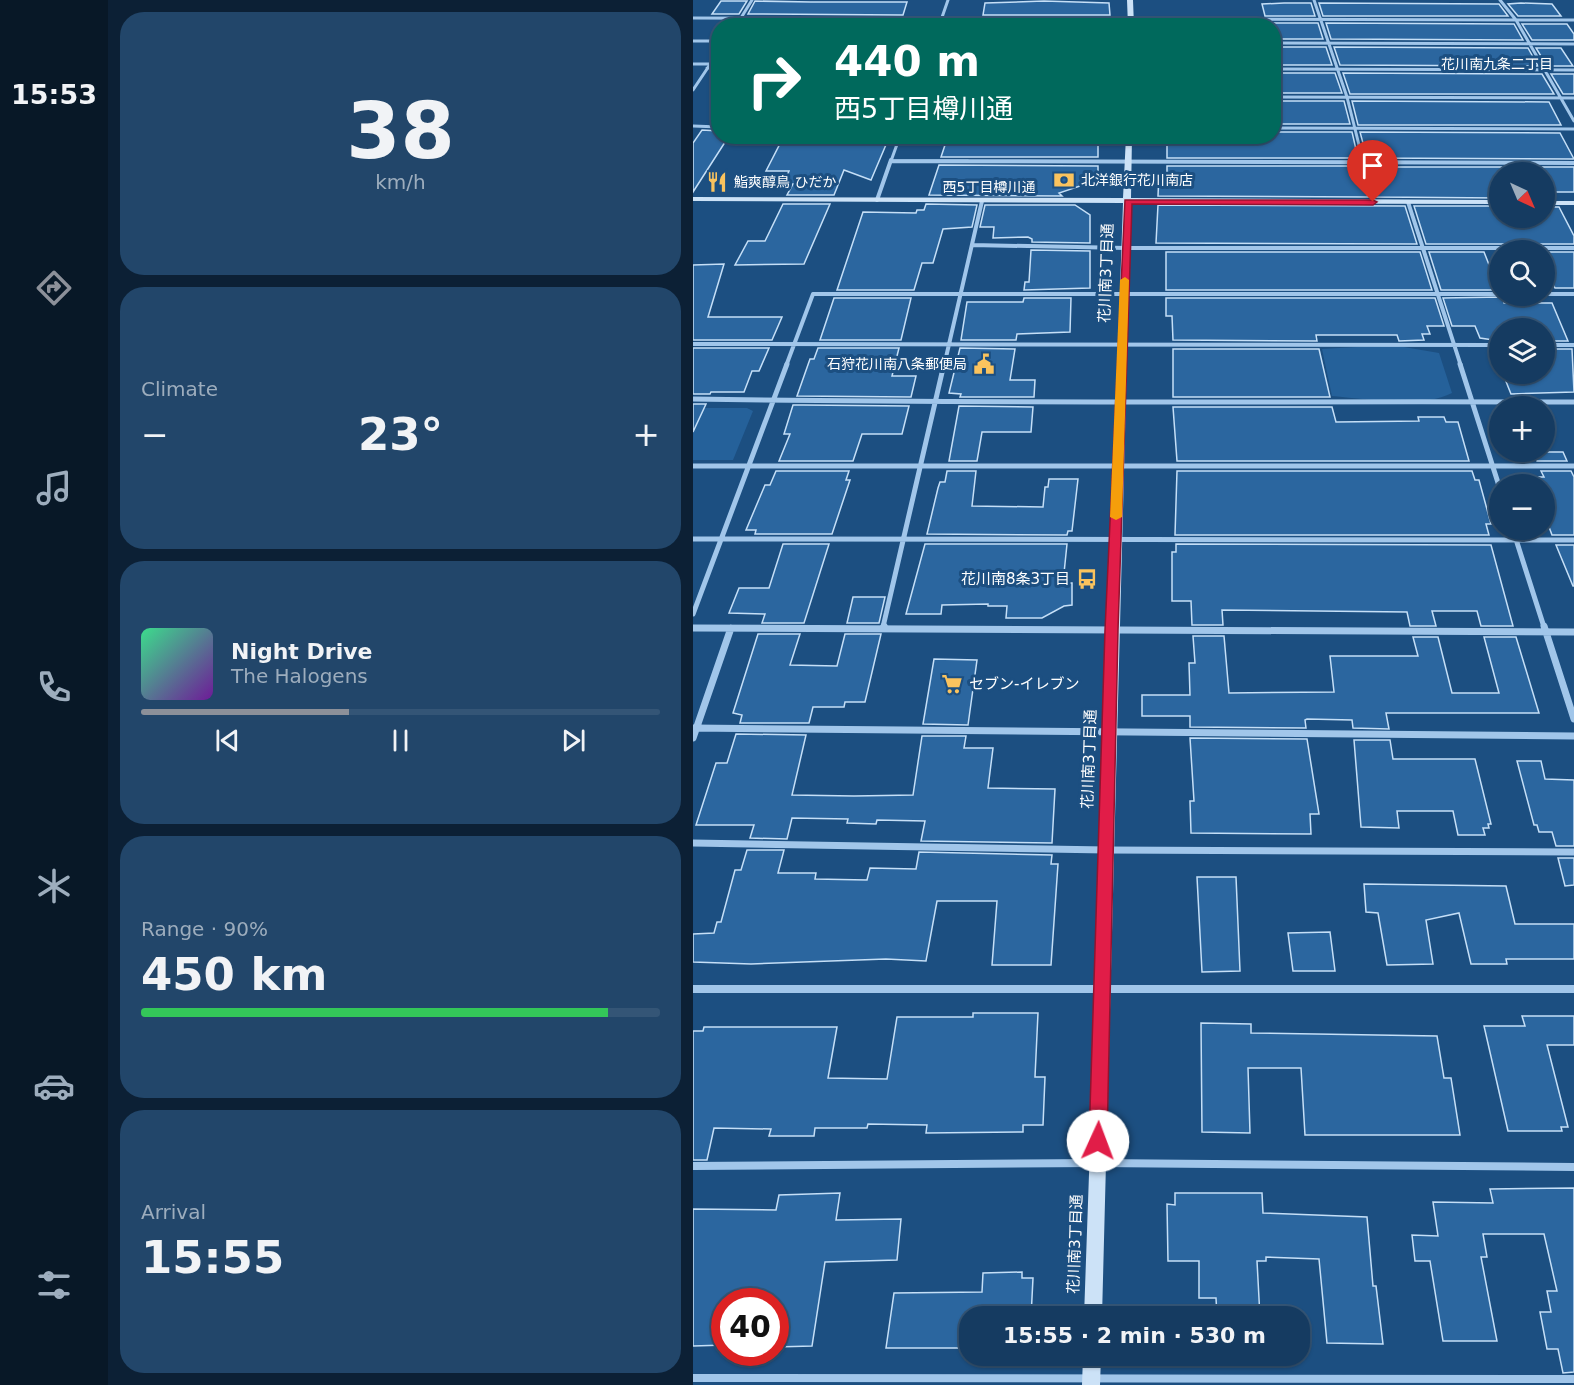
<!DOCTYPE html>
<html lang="en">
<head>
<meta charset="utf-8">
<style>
  :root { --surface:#153b61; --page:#22466a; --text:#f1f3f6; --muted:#9dadbd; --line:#345576; --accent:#8c9099 }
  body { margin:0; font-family:"DejaVu Sans","Noto Sans JP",sans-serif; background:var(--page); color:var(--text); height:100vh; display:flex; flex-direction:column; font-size:22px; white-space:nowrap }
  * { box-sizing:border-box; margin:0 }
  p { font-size:20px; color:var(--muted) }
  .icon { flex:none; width:33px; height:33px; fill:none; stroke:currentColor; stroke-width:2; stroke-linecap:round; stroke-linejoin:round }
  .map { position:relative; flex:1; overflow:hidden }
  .drawer { display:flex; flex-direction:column; gap:12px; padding:12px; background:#0c2035; width:585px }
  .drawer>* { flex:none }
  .hud { position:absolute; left:18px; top:18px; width:570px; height:126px; border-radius:24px; box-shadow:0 2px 4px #0004,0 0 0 2px var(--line); background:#00695c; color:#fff; overflow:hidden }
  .needle { width:39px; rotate:136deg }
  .buttons { position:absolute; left:796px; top:162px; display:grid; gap:12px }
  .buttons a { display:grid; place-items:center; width:66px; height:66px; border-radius:50%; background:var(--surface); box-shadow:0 2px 4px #0004,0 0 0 2px var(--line); font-size:30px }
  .speed { position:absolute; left:18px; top:1288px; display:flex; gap:12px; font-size:30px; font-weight:700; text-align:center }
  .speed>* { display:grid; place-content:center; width:78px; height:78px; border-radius:50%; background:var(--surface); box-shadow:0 2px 4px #0004,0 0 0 2px var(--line); line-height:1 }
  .speed .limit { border:9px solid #d22; background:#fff; color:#111 }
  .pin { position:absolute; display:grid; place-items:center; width:51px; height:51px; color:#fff; margin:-62px -26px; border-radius:50% 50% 50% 0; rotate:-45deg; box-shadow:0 0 6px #0007 }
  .pin .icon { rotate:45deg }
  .me { position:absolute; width:66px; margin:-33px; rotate:2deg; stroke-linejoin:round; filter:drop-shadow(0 0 4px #0008) }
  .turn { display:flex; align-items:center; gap:21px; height:126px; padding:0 24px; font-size:27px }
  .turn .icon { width:78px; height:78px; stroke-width:2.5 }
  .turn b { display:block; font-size:42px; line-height:51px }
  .big { font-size:45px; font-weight:700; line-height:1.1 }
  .drawer .widget { flex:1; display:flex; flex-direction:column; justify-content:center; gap:9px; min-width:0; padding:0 21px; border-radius:24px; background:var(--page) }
  .drawer .dial { align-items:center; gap:0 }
  .dial b { font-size:78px; line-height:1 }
  .song { display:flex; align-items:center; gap:18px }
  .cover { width:72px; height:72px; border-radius:9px; background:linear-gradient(135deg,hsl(150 70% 55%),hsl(280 70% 35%)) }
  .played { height:6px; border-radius:3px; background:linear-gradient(90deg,var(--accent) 40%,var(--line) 40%) }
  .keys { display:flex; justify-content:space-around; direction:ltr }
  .heat { display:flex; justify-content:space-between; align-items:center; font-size:33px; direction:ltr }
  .charge { height:9px; border-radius:4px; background:linear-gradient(90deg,#34c759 90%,var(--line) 0) }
  .trip { position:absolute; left:266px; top:1306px; width:351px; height:60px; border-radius:24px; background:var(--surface); box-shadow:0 2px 4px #0004,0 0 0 2px var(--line); font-weight:700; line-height:60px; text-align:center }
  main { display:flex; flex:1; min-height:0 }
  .tab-bar { display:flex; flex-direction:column; width:108px; justify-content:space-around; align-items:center; background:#081827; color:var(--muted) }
  .tab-bar .icon { width:42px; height:42px }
  .tab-bar .on { color:var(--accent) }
  .tab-bar b { font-size:27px; color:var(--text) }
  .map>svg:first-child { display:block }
  .green { fill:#25619a }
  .building { fill:#2b669f; stroke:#c5dff7; stroke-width:1.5 }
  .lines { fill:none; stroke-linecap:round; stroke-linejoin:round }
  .street-far4 { stroke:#a1c6ea; stroke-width:3 }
  .street-far3 { stroke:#a1c6ea; stroke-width:4 }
  .street-far2 { stroke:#a1c6ea; stroke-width:5 }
  .street-far1 { stroke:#a1c6ea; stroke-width:7 }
  .street { stroke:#a1c6ea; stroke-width:8 }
  .secondary { fill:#cce2f7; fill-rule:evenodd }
  .route { fill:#e11d48; stroke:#92132f; stroke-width:1.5 }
  .slow { fill:#f59e0b }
  .labels { text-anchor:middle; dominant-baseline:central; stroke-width:6; stroke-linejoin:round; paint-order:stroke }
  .far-neighbourhood-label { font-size:14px; fill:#fff; stroke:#1c4f81 }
  .far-poi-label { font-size:14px; fill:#fff; stroke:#1c4f81; text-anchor:start }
  .far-street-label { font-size:14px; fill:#fff; stroke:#1c4f81 }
  .street-label { font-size:15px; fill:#fff; stroke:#1c4f81 }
  .poi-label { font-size:15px; fill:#fff; stroke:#1c4f81; text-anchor:end }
</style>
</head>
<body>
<main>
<nav class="tab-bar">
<b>15:53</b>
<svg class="icon on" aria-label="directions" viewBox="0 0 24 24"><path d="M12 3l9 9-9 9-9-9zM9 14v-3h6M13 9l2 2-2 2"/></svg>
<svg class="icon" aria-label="music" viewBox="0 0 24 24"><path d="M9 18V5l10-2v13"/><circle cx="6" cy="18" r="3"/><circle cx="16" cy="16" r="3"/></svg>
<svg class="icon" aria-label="phone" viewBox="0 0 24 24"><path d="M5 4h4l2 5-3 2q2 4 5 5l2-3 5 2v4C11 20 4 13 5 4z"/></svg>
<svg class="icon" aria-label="climate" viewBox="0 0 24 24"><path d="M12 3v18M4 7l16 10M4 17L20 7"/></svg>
<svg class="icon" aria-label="car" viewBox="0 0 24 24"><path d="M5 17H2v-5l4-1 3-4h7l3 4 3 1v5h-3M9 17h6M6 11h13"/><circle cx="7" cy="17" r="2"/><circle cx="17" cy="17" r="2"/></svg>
<svg class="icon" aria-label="filters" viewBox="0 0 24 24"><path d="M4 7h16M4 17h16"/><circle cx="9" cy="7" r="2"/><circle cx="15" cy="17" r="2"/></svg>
</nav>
<section class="drawer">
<div class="widget dial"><b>38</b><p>km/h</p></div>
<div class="widget"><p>Climate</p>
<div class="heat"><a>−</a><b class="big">23°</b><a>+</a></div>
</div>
<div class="widget">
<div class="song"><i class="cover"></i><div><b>Night Drive</b><p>The Halogens</p></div></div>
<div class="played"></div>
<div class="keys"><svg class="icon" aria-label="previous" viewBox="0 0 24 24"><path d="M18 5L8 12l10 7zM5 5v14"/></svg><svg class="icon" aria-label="pause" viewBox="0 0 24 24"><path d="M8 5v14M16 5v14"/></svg><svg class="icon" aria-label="next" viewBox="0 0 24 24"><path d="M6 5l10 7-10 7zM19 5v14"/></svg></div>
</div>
<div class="widget"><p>Range · 90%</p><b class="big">450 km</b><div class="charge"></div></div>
<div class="widget"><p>Arrival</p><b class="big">15:55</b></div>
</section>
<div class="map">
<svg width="881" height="1385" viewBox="0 0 881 1385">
  <rect width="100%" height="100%" fill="#1c4f81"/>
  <path class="green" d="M 699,345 L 746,353 L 759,393 C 727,409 675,399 639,396 L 629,349 Z
    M 0,408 L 54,408 L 60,411 L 40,460 L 0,460 Z"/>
  <path class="building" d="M 28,1 L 54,1 L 46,14 L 19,14 Z
    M 62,1 L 118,2 L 214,2 L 210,15 L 55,14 Z
    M 351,1 L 416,3 L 417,15 L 290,15 L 292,3 Z
    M 591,3 L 618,3 L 622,16 L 572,16 L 569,4 Z
    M 626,3 L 806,4 L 815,16 L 630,16 Z
    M 828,3 L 859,4 L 868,16 L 825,16 L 815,4 Z
    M 50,22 L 207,22 L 206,26 L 48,26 Z
    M 289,22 L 416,23 L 416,26 L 289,26 Z
    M 574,23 L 625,23 L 630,39 L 580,39 L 580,26 L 574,26 Z
    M 633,23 L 821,24 L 830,40 L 638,39 Z
    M 829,24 L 874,24 L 881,34 L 881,40 L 839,40 Z
    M 580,47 L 633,47 L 639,65 L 580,65 Z
    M 641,47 L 835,48 L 845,66 L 647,65 Z
    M 843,48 L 868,48 L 880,66 L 854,66 Z
    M 580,73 L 642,73 L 649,93 L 580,93 Z
    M 650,73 L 849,74 L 861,94 L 657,94 Z
    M 858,74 L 881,74 L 881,94 L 870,94 Z
    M 580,101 L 651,101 L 657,124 L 580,124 Z
    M 659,101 L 856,102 L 868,125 L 665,125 Z
    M 9,130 L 26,131 L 26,136 L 36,136 L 0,192 L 0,143 Z
    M 581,132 L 659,132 L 665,158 L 474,158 L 474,136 L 582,136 Z
    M 667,132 L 867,133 L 881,159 L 674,158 Z
    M 91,136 L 160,136 L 159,139 L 195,140 L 178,180 L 151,170 L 141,195 L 94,195 L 100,184 L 90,184 L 96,171 L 73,171 Z
    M 255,136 L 405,136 L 405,157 L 248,157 Z
    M 246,165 L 405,166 L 405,180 L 366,193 L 369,196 L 236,195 Z
    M 474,166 L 667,166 L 675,197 L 465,196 L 466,174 L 474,174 Z
    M 676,167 L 881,167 L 881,192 L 857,192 L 861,199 L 852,199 L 852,172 L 807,172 L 807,198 L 683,197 Z
    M 90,204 L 137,204 L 111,264 L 42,265 L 55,241 L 72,241 Z
    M 233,204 L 284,205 L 279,227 L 250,229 L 240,263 L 229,263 L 221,290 L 144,290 L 170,212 L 223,213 L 224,210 L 231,210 Z
    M 292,205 L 382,205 L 397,215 L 397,243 L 339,242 L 339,239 L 335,237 L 300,238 L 301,227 L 287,227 Z
    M 465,205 L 712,206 L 724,244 L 463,243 Z
    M 721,206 L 807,206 L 807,218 L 852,218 L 852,207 L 866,207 L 881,236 L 881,244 L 733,244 Z
    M 338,250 L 397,251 L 397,288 L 331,290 L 332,282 L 336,282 Z
    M 473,252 L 727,252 L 739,290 L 473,290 Z
    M 736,252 L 791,252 L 806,290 L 748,290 Z
    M 852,252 L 881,252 L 881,288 L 862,288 L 852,271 Z
    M 31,264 L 15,317 L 89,317 L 79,340 L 0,340 L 0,265 Z
    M 809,297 L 811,303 L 859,303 L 875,341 L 852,341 L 852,328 L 807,328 L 807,341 L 787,338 L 782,326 L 759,326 L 750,298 Z
    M 141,298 L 218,298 L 208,340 L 127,340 Z
    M 331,298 L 378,298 L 377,332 L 324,334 L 323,340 L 268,340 L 274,302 L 330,302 Z
    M 473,298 L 742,298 L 751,326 L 734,326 L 737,334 L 729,334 L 731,340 L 706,341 L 704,335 L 623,335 L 624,341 L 480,340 L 479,316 L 473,316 Z
    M 0,348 L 76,348 L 66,371 L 59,371 L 51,392 L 18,392 L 17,394 L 0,394 Z
    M 125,348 L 206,348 L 199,376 L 223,376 L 218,397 L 104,396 L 117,359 L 121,359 Z
    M 267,348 L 322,349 L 317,380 L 342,380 L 341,397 L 267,397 L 268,394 L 256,393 Z
    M 480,349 L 626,349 L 637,397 L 480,397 Z
    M 852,349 L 879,349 L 881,392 L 818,394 L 810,374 L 852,374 Z
    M 0,404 L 13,404 L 0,432 Z
    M 100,405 L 110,405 L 216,406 L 209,434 L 169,434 L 160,461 L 86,461 L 97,434 L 91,434 Z
    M 266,406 L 340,407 L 338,432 L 289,432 L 284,461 L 256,461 Z
    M 480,407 L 639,407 L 643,422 L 726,421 L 725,417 L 751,417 L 753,422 L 765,422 L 776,461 L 484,461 Z
    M 841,452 L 870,452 L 874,461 L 844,461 Z
    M 83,471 L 156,471 L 153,480 L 157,480 L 139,534 L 62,534 L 63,530 L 53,530 L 72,485 L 77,485 Z
    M 254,471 L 283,471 L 279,506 L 350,507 L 352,487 L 355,487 L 356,479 L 385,479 L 379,531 L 375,531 L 374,535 L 234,534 L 245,488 L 247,482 L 252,482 Z
    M 484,471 L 779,471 L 782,480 L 786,480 L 798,524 L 793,524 L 796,535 L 482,535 Z
    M 848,471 L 878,471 L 881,477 L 881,535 L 859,535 L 852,516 L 852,484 L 846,484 L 843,477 L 851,477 Z
    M 90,544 L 136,544 L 111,623 L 69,623 L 72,614 L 36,613 L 46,588 L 76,588 Z
    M 232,544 L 374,544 L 370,583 L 379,583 L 379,605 L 371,606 L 349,618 L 313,618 L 314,606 L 295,606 L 295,604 L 249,605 L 248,614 L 213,614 Z
    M 483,544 L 798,545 L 820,626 L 788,626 L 784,611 L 739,611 L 743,626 L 717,626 L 714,612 L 529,610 L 530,625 L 499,625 L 498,601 L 479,601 L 479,552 L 483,552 Z
    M 863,545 L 881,545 L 881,586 L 880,586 Z
    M 160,597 L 192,597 L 186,623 L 154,623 Z
    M 65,634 L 107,634 L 97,665 L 144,666 L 152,634 L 188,634 L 172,702 L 152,702 L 151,707 L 120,707 L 116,723 L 47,723 L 49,715 L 40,713 Z
    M 500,636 L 531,636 L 536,693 L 641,692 L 637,656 L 725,656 L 720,637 L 745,637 L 759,693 L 806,693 L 791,637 L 823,637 L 846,713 L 693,713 L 696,729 L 660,728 L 659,720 L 614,719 L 612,720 L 613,728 L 497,727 L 497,716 L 449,716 L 449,695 L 497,695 L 496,663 L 502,663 Z
    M 241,659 L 284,660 L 275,725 L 230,724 Z
    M 43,734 L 113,735 L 99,795 L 161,796 L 220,795 L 229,736 L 273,736 L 271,748 L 300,748 L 295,788 L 362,789 L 359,843 L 228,841 L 232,821 L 184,820 L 183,824 L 154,823 L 155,819 L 99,818 L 94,839 L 57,838 L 61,825 L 3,825 L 23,763 L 34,763 Z
    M 497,738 L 614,739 L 626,814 L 617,814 L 618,834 L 498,833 L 497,801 L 501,801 Z
    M 661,740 L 697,740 L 700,759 L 782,759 L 798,824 L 795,824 L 796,828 L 790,828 L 792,835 L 765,835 L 760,811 L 704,811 L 706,828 L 668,827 Z
    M 824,761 L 848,761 L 852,779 L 881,780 L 881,846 L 863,846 L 859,832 L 846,832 L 844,825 L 841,825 Z
    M 54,850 L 91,850 L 85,873 L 123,873 L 122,879 L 174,880 L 177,868 L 223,869 L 226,852 L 359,855 L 358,864 L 365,864 L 358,965 L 299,965 L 304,901 L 244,901 L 233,961 L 193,959 L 58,964 L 0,962 L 0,934 L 21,933 L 24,922 L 28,922 L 42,870 L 48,870 Z
    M 865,858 L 881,858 L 881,885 L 872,886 Z
    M 504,877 L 543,877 L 547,971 L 509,972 Z
    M 671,884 L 813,886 L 822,924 L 881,924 L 881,959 L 813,959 L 814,964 L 778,964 L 766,913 L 733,920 L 740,964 L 694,965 L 685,913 L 673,912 Z
    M 637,932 L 642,971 L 600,971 L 595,933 Z
    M 280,1013 L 345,1013 L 342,1077 L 352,1077 L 350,1125 L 330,1125 L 330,1132 L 233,1133 L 234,1125 L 175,1124 L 174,1128 L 122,1128 L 121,1136 L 76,1136 L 78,1129 L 21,1128 L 14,1160 L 0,1160 L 0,1031 L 10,1031 L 11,1027 L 144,1027 L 135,1078 L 194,1079 L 204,1017 L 280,1017 Z
    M 829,1016 L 881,1016 L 881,1045 L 854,1045 L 875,1127 L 868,1127 L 869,1131 L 815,1131 L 791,1026 L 832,1026 Z
    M 508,1023 L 558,1024 L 558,1033 L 744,1036 L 751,1078 L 758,1078 L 767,1135 L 612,1135 L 608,1068 L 555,1068 L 557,1133 L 509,1132 Z
    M 881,1188 L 881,1372 L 870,1373 L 865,1349 L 854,1349 L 847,1312 L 858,1312 L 854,1291 L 864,1291 L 851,1234 L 790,1234 L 794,1257 L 788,1257 L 804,1341 L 750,1341 L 737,1261 L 722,1261 L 719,1235 L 745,1236 L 740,1202 L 800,1203 L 797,1189 Z
    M 147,1193 L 143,1220 L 208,1219 L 204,1260 L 132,1262 L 119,1346 L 82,1347 L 82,1302 L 32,1302 L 32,1345 L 0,1346 L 0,1209 L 83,1210 L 86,1195 Z
    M 482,1193 L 569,1193 L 570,1213 L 674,1217 L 680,1286 L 683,1286 L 690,1344 L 634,1343 L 626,1259 L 573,1257 L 573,1261 L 564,1261 L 567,1317 L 524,1317 L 523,1298 L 506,1298 L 506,1261 L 475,1261 L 474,1204 L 482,1205 Z
    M 329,1272 L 329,1278 L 340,1278 L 338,1317 L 269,1317 L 266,1348 L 193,1348 L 201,1293 L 289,1292 L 290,1273 Z"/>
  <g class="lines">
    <path class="street-far4" d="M 621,0 L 654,97 L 670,161
      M 807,0 L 823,20 L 881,121
      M 0,18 L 881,20
      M 43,26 L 59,0
      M 246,26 L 255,0
      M 0,41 L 26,41
      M 580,43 L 881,44
      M 0,64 L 17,64
      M 14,68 L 26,68
      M 580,69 L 881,70
      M 0,90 L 26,51
      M 580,97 L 881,98
      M 0,126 L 26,127
      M 580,128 L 881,129
      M 198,161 L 275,161
      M 198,161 L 207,136"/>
    <path class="street-far3" d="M 670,160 L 680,202
      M 198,161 L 881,163
      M 184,200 L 198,160
      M 715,202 L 768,366
      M 279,245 L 433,248 L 881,248
      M 852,294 L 881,294
      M 0,344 L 807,345
      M 852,345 L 881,345
      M 93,366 L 120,294 L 807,294
      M 251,366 L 289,201"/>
    <path class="street-far2" d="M 767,364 L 807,489
      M 0,399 C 294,404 587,401 881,402
      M 0,466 L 881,466
      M 820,530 L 851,627
      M 0,539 L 881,540
      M 0,614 L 94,364
      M 190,627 L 251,364"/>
    <path class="street-far1" d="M 851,626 L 881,719
      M 0,628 L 881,632
      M 190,629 L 191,626
      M 0,728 L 881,736
      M 0,738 L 38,628
      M 0,843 L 413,850 L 881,852"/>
    <path class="street" d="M 0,989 L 881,989
      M 0,1166 L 404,1163 L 881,1167
      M 0,1378 L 881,1379"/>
    <path class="secondary" d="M 434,0 L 440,0 L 441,26 L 435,26 Z
      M 433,136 L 439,136 L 438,198 L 807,200 L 807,204 L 438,203 L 409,1317 L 391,1317 L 430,203 L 0,201 L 0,197 L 430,198 Z
      M 852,201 L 881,201 L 881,205 L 852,205 Z
      M 390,1356 L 408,1356 L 407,1385 L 389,1385 Z"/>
  </g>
  <path class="route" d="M 432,200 L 680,200 L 684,202 L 680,205 L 439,204 L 425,630 L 414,1141 L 411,1146 L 405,1148 L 398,1146 L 396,1141 L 412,630 Z"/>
  <path class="slow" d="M 432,277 L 436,280 L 429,517 L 423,520 L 417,517 L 427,280 Z"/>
  <defs>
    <g id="bank-bare" transform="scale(1.62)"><path d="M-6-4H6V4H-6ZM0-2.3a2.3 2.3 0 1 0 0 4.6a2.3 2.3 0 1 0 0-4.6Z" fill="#fac35e" stroke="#1c4f81" stroke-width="2.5" paint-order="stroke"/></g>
    <g id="restaurant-bare" transform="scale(1.62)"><path d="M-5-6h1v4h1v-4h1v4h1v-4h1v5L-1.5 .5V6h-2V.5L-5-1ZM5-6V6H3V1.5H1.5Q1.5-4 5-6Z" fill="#fac35e" stroke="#1c4f81" stroke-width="2.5" paint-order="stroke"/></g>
    <g id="civic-bare" transform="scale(1.62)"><path d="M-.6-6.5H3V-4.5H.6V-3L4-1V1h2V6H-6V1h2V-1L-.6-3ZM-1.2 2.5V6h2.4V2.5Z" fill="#fac35e" stroke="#1c4f81" stroke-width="2.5" paint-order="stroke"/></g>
    <g id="bus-bare" transform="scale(1.62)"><path d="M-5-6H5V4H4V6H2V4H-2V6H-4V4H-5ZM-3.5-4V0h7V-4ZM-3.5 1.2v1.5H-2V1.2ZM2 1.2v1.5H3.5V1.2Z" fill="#fac35e" stroke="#1c4f81" stroke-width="2.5" paint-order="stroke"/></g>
    <g id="supermarket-bare" transform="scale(1.62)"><path d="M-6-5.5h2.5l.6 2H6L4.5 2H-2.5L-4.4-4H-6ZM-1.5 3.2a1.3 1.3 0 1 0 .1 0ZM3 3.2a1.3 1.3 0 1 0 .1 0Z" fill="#fac35e" stroke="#1c4f81" stroke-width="2.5" paint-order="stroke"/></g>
  </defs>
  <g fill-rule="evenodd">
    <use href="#bank-bare" x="371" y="180"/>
    <use href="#restaurant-bare" x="24" y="182"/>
    <use href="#civic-bare" x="291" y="364"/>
    <use href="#bus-bare" x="394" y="579"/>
    <use href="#supermarket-bare" x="259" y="684"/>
  </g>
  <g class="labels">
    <g class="far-neighbourhood-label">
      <text x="804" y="64">花川南九条二丁目</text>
    </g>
    <g class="far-poi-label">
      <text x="388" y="180">北洋銀行花川南店</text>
      <text x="41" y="182">鮨爽醇鳥 ひだか</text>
      <text x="274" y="364" text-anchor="end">石狩花川南八条郵便局</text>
    </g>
    <g class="far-street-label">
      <text x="296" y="187">西5丁目樽川通</text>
    </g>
    <g class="street-label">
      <text transform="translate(413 273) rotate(-88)">花川南3丁目通</text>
      <text transform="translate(396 759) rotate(-88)">花川南3丁目通</text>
      <text transform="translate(382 1244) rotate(-88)">花川南3丁目通</text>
    </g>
    <g class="poi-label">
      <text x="377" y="579">花川南8条3丁目</text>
      <text x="276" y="684" text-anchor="start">セブン-イレブン</text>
    </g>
  </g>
</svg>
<div class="buttons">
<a><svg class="needle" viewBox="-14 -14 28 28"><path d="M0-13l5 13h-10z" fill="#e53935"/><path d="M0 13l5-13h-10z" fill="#9dadbd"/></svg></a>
<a><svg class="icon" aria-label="search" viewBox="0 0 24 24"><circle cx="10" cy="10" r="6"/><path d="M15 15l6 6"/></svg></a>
<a><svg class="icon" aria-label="layers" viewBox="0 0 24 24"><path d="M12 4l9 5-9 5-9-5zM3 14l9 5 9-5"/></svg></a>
<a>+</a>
<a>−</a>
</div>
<div class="speed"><div class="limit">40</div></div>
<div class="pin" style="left:680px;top:202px;background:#d93025"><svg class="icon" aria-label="arrive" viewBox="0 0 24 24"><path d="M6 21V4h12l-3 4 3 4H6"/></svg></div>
<svg class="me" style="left:405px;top:1141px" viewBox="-20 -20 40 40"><circle r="19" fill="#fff"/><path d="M0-13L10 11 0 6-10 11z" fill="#e11d48"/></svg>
<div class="trip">15:55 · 2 min · 530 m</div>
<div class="hud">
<div class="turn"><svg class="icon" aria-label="right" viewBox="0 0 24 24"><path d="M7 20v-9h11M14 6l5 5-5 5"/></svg><div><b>440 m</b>西5丁目樽川通</div></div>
</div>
</div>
</main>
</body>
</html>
